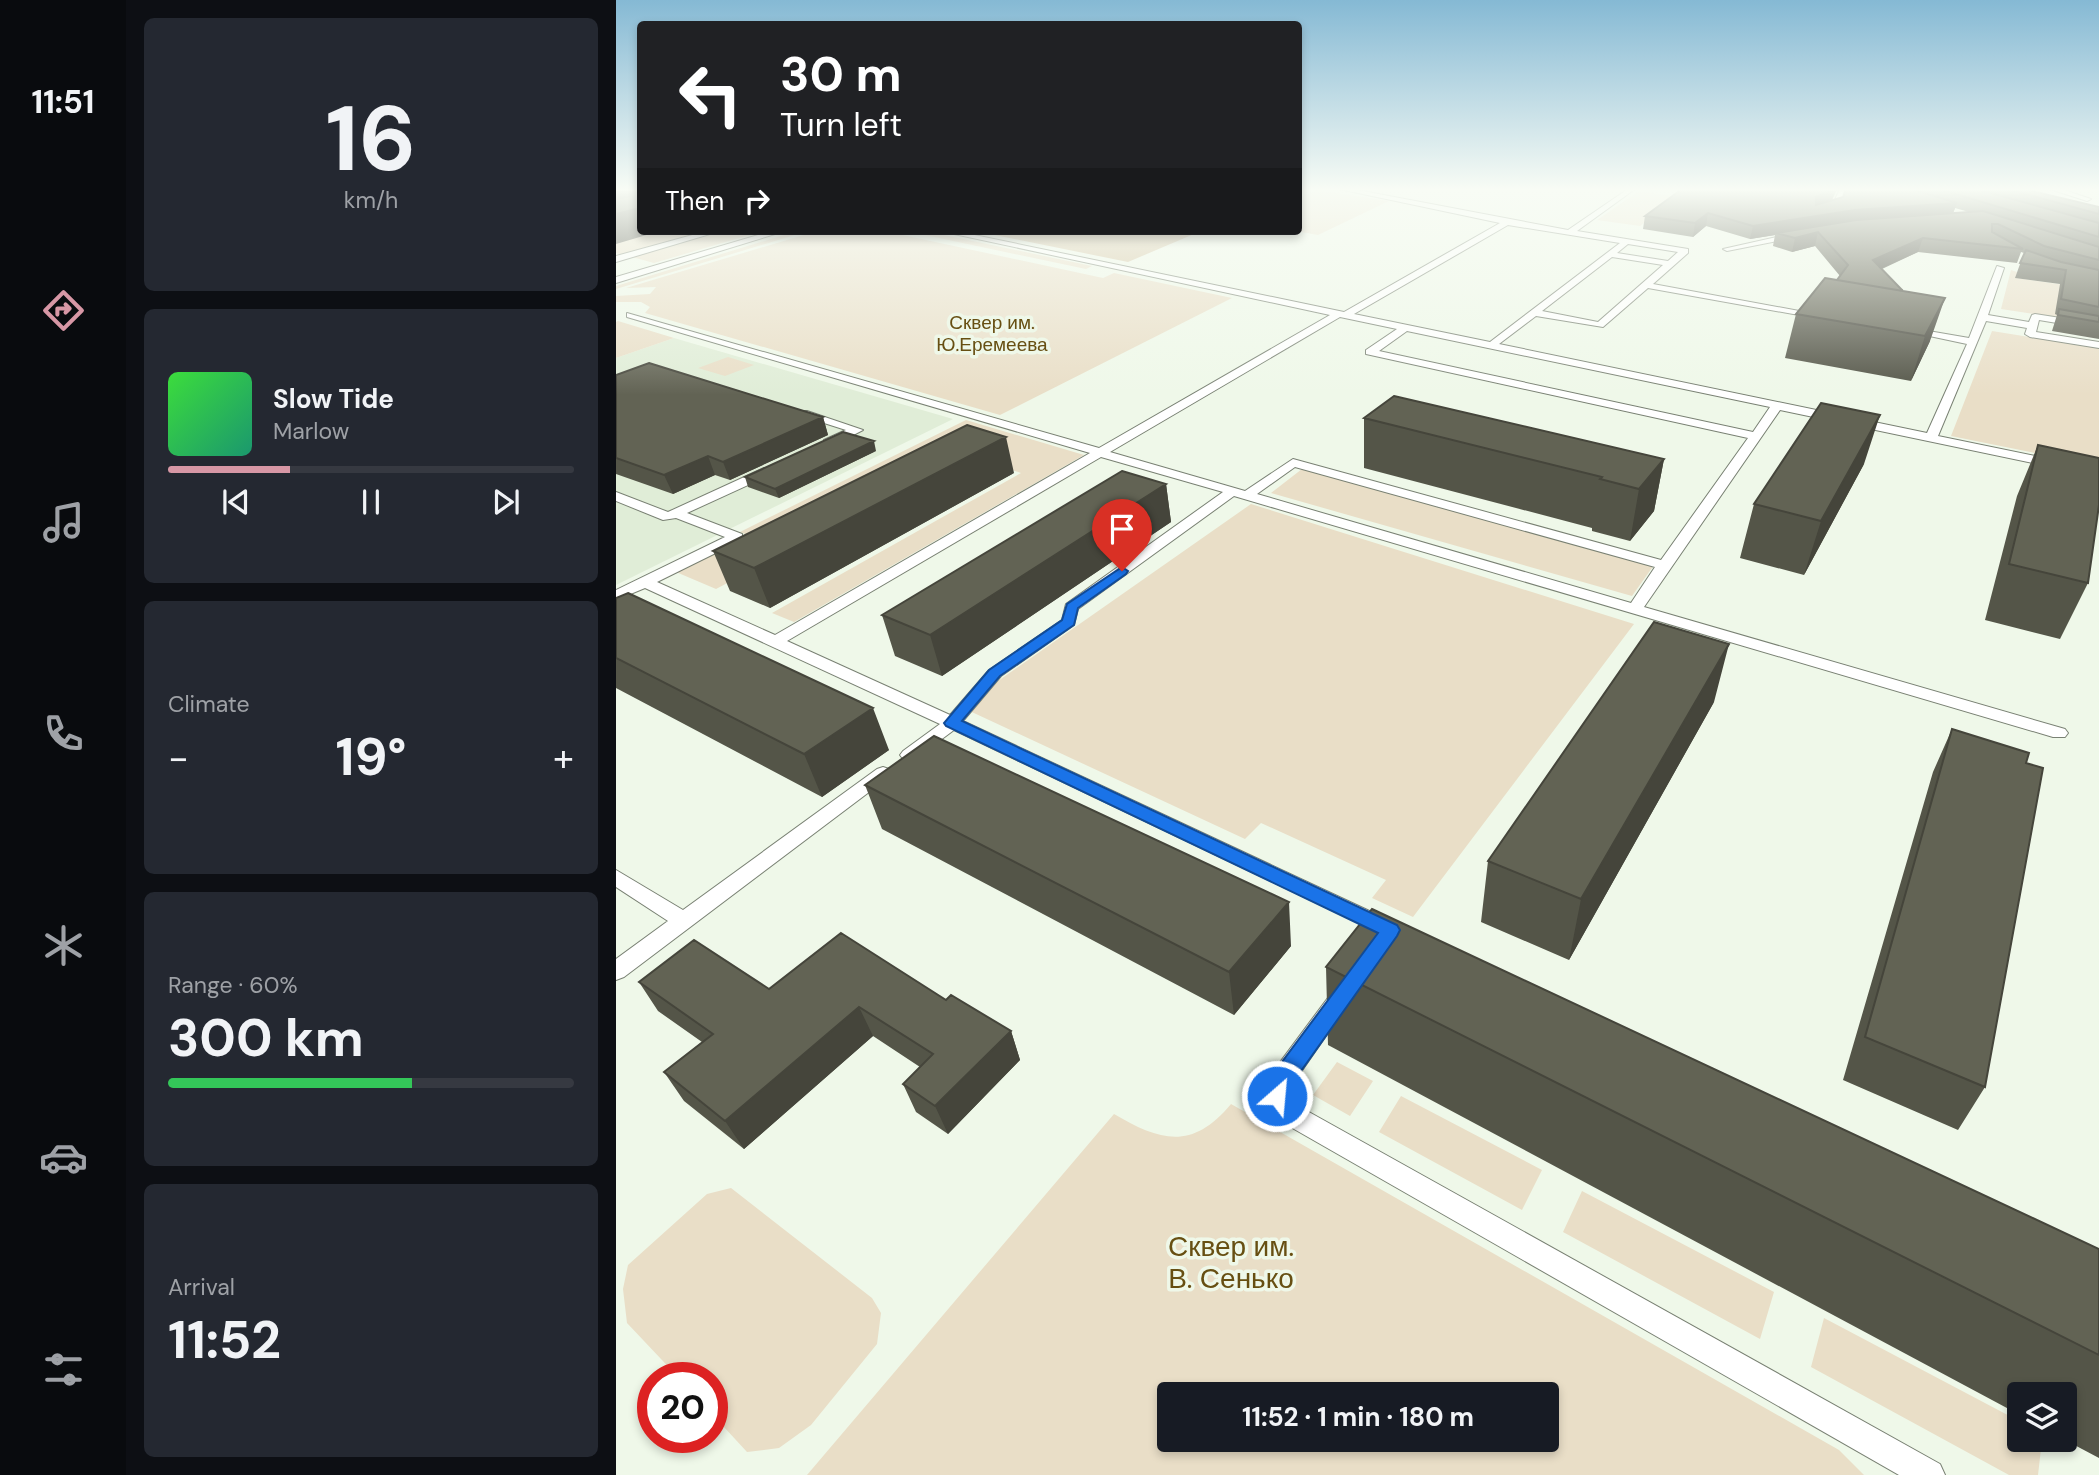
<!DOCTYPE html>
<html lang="en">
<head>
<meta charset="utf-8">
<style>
  :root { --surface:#171b24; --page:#242831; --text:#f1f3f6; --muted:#9ea1a6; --line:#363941; --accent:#d797a5 }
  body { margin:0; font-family:"DM Sans",sans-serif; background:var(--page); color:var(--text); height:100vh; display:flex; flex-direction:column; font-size:26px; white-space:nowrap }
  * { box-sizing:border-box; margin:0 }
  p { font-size:23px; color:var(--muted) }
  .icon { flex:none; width:38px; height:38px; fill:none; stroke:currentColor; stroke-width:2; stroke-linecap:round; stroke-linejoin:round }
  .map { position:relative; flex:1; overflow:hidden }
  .drawer { display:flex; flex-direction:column; gap:18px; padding:18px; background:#0d0f14; width:490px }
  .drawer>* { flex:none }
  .hud { position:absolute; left:21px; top:21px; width:665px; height:214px; border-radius:7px; box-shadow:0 4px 10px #0003; background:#202124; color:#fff; overflow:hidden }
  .controls { position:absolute; left:1391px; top:1382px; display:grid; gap:14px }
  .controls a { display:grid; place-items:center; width:70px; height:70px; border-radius:7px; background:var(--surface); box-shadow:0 4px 10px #0003; font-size:35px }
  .speed { position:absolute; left:21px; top:1362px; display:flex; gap:14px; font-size:35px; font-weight:700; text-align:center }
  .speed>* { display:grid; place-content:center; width:91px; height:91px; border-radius:50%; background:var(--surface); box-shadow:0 4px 10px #0003; line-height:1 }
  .speed .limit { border:10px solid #d22; background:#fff; color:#111 }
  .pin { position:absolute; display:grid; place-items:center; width:60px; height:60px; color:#fff; margin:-72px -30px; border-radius:50% 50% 50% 0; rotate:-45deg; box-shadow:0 0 7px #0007 }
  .pin .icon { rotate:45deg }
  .me { position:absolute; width:77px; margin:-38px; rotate:27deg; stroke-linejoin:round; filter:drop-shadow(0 0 5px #0008) }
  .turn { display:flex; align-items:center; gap:24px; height:147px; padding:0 28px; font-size:32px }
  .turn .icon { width:91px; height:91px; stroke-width:2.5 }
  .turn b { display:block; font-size:49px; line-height:60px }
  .then { display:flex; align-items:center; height:66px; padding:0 28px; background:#0003; gap:14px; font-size:26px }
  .big { font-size:52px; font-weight:700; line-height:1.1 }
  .drawer .widget { flex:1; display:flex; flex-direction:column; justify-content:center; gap:10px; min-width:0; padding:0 24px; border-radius:10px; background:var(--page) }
  .drawer .dial { align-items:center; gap:0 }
  .dial b { font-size:91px; line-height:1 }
  .song { display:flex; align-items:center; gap:21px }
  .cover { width:84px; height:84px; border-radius:10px; background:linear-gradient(135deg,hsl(120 70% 55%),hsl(160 70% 35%)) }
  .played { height:7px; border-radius:4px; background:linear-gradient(90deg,var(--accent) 30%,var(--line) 30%) }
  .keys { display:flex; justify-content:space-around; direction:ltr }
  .heat { display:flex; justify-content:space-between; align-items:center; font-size:38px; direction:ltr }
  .charge { height:10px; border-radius:5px; background:linear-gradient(90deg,#34c759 60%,var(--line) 0) }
  .trip { position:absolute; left:541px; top:1382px; width:402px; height:70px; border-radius:7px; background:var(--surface); box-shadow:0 4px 10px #0003; font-weight:700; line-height:70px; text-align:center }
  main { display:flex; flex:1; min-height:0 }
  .menu { display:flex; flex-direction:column; width:126px; justify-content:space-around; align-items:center; background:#090b0e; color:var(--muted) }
  .menu .icon { width:49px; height:49px }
  .menu .current { color:var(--accent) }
  .menu b { font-size:32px; color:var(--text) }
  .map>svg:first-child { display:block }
  .built { fill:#e0edd7 }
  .green { fill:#e9dec7; fill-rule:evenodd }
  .forest { fill:#d2c19e }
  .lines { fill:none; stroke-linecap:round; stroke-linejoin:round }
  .lane-casing { stroke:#798173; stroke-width:2 }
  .lane { fill:#fff; fill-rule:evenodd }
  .wall { fill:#545548; fill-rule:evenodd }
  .shaded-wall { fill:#45453b }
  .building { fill:#626354; stroke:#45453b; stroke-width:2 }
  .route { fill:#1a73e8; stroke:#114b97; stroke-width:2 }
  .labels { text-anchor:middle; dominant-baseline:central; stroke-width:7; stroke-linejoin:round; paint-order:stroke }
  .far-park-label { font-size:19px; fill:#674f12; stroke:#eff8e9 }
  .near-park-label { font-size:28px; fill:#674f12; stroke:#eff8e9 }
</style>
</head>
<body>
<main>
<nav class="menu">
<b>11:51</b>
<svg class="icon current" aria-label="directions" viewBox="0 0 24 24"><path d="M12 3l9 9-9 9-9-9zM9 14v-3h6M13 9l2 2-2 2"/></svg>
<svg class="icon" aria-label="music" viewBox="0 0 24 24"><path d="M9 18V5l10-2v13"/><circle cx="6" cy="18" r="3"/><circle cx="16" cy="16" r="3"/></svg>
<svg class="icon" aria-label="phone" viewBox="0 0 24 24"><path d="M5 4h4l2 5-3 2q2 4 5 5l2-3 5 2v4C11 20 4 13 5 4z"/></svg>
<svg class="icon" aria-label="climate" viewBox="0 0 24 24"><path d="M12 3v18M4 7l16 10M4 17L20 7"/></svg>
<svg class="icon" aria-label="car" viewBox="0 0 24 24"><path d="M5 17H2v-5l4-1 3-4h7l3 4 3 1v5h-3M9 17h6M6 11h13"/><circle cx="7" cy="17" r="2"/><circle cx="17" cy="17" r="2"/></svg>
<svg class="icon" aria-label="filters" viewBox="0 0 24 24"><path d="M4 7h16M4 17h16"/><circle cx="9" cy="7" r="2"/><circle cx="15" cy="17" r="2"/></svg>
</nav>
<section class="drawer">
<div class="widget dial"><b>16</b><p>km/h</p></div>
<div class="widget">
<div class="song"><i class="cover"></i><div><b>Slow Tide</b><p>Marlow</p></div></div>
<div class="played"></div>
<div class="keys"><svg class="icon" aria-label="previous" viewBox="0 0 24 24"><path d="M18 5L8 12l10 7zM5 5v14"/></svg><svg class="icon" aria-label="pause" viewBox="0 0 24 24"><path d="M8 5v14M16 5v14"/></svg><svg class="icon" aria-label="next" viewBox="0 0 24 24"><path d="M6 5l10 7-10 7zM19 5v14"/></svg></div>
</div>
<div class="widget"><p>Climate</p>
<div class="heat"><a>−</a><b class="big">19°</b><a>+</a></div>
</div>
<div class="widget"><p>Range · 60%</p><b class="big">300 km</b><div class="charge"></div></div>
<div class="widget"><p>Arrival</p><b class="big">11:52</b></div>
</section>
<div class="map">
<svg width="1483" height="1475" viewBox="0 0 1483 1475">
  <rect width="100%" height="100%" fill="#eff8e9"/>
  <path class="built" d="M 58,338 L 337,419 L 0,585 L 0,358 Z"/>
  <path class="green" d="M 701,190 L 773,201 L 702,235 L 680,231 L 682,231 L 683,198 Z
    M 1023,191 L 1063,197 L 1024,226 L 981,220 Z
    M 45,231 L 92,231 L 7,255 L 0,253 L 0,243 Z
    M 107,231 L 147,231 L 38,263 L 16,257 Z
    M 181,231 L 192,231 L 0,289 L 0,286 Z
    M 201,231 L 268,231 L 487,278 L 498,273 L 616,298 L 384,415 L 29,313 L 34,307 L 25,302 L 0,302 L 0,296 L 34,294 L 40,287 L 10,288 Z
    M 290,231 L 309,231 L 476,266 L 470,269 Z
    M 1395,270 L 1401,272 L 1400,278 L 1483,290 L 1483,324 L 1385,309 Z
    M 0,322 L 2,321 L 58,338 L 0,358 Z
    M 1376,331 L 1483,348 L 1483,466 L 1335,436 Z
    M 112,357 L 138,365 L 109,376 L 82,368 Z
    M 350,420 L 468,455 L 178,622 L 156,613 L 405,473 L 353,456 L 100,589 L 60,572 L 132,535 L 124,532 Z
    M 686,469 L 1038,565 L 1016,596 L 655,493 Z
    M 635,504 L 1018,624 L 797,917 L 756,898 L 770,880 L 645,823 L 629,839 L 345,707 Z
    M 721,1062 L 757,1081 L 734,1116 L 697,1095 Z
    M 785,1096 L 926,1170 L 906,1210 L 763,1132 Z
    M 615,1104 L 1223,1450 L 1248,1475 L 191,1475 L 498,1114 C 544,1141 576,1151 615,1104 ZM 553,1395 L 931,1395 L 931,1440 L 553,1440 Z
    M 115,1188 L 256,1298 L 265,1313 L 261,1344 L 195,1425 L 163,1448 L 131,1452 L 96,1414 L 96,1377 L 62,1377 L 11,1323 L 7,1289 L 12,1265 L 91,1194 Z
    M 966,1191 L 1158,1292 L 1144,1339 L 947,1232 Z
    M 1208,1318 L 1403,1421 L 1404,1440 L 1426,1440 L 1422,1475 L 1393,1475 L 1195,1367 Z"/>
  <path class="forest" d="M 359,231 L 585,231 L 512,262 Z"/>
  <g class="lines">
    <g class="lane-casing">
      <path id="lane" d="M 723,189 L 736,189 L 952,230 L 1012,189 L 1019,189 L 961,231 L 1072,249 L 1072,253 L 1037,284 L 1210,316 L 1205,319 L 1032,288 L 987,327 L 920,316 L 883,344 L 1311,433 L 1351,344 L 1290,331 L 1295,328 L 1353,338 L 1381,266 L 1388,268 L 1372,315 L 1413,322 L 1416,315 L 1419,314 L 1483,324 L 1483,330 L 1423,320 L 1420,332 L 1483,342 L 1483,348 L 1414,337 L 1409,334 L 1411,328 L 1370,321 L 1322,436 L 1483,469 L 1483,477 L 1164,410 L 1028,607 L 1449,729 L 1452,733 L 1449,737 L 1437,737 L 618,496 L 462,609 L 458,625 L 385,676 L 347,721 L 777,922 L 781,928 L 777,934 L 770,936 L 338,730 L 299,759 L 287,759 L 284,755 L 287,751 L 324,724 L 29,588 L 0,600 L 0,590 L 109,537 L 60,518 L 47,520 L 0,501 L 0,492 L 52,512 L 148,468 L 156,468 L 156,474 L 71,513 L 126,534 L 126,540 L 41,582 L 159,635 L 474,453 L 11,317 L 11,313 L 483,448 L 714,315 L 324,231 L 339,231 L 728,312 L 884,223 ZM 892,225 L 1004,243 L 874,342 L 738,314 ZM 1012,244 L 1062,252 L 1052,261 L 1001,253 ZM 996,257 L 1047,265 L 982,322 L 926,311 ZM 724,317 L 781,329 L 750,350 L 750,354 L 1132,438 L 1045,560 L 677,459 L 629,491 L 494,452 ZM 791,331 L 1154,407 L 1137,432 L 763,351 ZM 485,457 L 607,492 L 450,604 L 446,620 L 373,670 L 334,715 L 171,641 ZM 679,467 L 1039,567 L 1015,603 L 641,494 Z
        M 1224,189 L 1231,189 L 1223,207 L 1204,213 L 1204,209 L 1217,204 Z
        M 1434,189 L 1445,189 L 1475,199 L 1471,201 Z
        M 91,231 L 104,231 L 0,262 L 0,256 Z
        M 156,231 L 169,231 L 0,283 L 0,277 Z
        M 1179,233 L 1182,237 L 1111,251 L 1107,249 Z
        M 183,411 L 191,411 L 247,430 L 216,446 L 208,446 L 208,440 L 230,430 L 183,415 Z
        M 267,767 L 273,769 L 276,773 L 273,777 L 8,977 L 0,980 L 0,959 L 52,921 L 0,887 L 0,870 L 67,910 L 261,769 Z
        M 725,989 L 733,991 L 736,998 L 674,1088 L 675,1102 L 1324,1464 L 1329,1475 L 1283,1475 L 657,1117 L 649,1096 L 653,1077 L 717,991 Z"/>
    </g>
    <use href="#lane" class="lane"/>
  </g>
  <path class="wall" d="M 1066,189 L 1221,189 L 1216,200 L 1227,197 L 1230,189 L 1408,189 L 1483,207 L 1483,339 L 1436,331 L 1441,315 L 1439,314 L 1444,284 L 1399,278 L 1408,253 L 1405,252 L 1401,263 L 1302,252 L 1266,269 L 1314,341 L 1295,381 L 1169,358 L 1180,314 L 1221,280 L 1224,276 L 1199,246 L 1176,252 L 1157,246 L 1159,235 L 1134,239 L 1090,226 L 1077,237 L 1027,229 L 1029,216 ZM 1339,208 L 1353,212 L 1337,213 Z
    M 0,375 L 207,417 L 212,435 L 114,480 L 99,475 L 57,494 L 0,474 Z
    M 748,418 L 1048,459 L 1038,511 L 1014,541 L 976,531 L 976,528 L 748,468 Z
    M 1422,445 L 1472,583 L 1444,639 L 1369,620 L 1401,496 Z
    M 260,451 L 163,498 L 132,487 L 129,477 Z
    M 1248,464 L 1188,575 L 1124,558 L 1138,504 Z
    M 398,473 L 154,608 L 114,591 L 97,551 Z
    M 550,484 L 555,522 L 326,676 L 279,656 L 266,615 Z
    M 0,598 L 273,750 L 206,797 L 0,688 Z
    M 1098,702 L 953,960 L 865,922 L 872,861 Z
    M 1336,729 L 1410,763 L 1369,1087 L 1342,1130 L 1227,1080 L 1317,772 Z
    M 249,785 L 675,946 L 618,1015 L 266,829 Z
    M 710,967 L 1483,1249 L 1483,1458 L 1449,1440 L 1449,1395 L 1404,1395 L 1404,1415 L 712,1045 Z
    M 23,982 L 330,1000 L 395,1031 L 404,1060 L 332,1134 L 300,1112 L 287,1084 L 304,1067 L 257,1036 L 128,1149 L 68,1101 L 48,1072 L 86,1042 L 42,1011 Z"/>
  <path class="shaded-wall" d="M 8,189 L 14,189 L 22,208 L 24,208 L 24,231 L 44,231 L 0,244 L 0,191 Z
    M 1219,189 L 1221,189 L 1215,202 L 1197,210 L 1200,197 Z
    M 1341,203 L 1336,216 L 1160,233 L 1159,235 L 1134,239 L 1137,226 L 1239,210 Z
    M 1092,213 L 1090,226 L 1077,237 L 1079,223 Z
    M 1202,232 L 1199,246 L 1176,252 L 1179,238 Z
    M 1307,238 L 1302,252 L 1253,274 L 1257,260 Z
    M 1329,298 L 1314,341 L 1295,381 L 1309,336 Z
    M 1264,415 L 1248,464 L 1188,575 L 1205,521 Z
    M 207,417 L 212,435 L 114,480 L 107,462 Z
    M 390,437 L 398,473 L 154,608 L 138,568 Z
    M 258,441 L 260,451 L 163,498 L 159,489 Z
    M 92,456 L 99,475 L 57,494 L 48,475 Z
    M 1048,459 L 1038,511 L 1014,541 L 1023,489 Z
    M 550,484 L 555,522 L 326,676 L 314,635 Z
    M 1113,644 L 1098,702 L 953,960 L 965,899 Z
    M 257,708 L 273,750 L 206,797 L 188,754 Z
    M 673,902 L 675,946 L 618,1015 L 613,972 Z
    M 243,1007 L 257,1036 L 128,1149 L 109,1121 Z
    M 395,1031 L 404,1060 L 332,1134 L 319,1106 Z"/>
  <path class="building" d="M 16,189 L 24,189 L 24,208 L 0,214 L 0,199 L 15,196 L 17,190 Z
    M 1066,189 L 1219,189 L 1200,197 L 1200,205 L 1227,197 L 1230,189 L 1296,189 L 1341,203 L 1239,210 L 1137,226 L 1092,213 L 1079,223 L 1029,216 Z
    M 1323,189 L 1360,189 L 1483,223 L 1483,237 Z
    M 1391,189 L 1408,189 L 1483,207 L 1483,214 Z
    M 1367,211 L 1483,247 L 1483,260 L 1428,246 L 1382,224 L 1376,224 L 1376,232 L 1407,249 L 1307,238 L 1257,260 L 1287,291 L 1221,280 L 1232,265 L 1202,232 L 1179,238 L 1160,233 L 1240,220 Z
    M 1410,250 L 1445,262 L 1483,270 L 1483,307 L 1445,299 L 1450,270 L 1404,263 Z
    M 1209,278 L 1329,298 L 1309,336 L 1180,314 Z
    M 1443,309 L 1483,316 L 1483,322 L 1442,315 Z
    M 33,363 L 207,417 L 107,462 L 92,456 L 48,475 L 0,458 L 0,375 Z
    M 778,396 L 1048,459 L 1023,489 L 984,479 L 986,477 L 748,418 Z
    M 1205,403 L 1264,415 L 1205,521 L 1138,504 Z
    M 351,425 L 390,437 L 138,568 L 97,551 Z
    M 227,432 L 258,441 L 159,489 L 129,477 Z
    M 1422,445 L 1483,458 L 1483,505 L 1472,583 L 1393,564 Z
    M 506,471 L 550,484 L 314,635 L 266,615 Z
    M 12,593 L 257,708 L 188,754 L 0,658 L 0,598 Z
    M 1038,622 L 1113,644 L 965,899 L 872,861 Z
    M 1336,729 L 1413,753 L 1410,763 L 1427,768 L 1369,1087 L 1249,1037 Z
    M 318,736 L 673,902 L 613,972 L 249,785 Z
    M 756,909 L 1483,1249 L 1483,1355 L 710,967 Z
    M 225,933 L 330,1000 L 335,995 L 395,1031 L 319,1106 L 287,1084 L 317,1054 L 243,1007 L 109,1121 L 48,1072 L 97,1034 L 23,982 L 78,940 L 153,989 Z"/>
  <linearGradient id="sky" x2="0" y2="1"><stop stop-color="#85b9d4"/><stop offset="0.48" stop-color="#f8fcf5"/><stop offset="1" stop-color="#f8fcf5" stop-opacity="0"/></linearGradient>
  <rect width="1483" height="395" fill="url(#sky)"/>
  <path class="route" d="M 506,567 L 512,571 L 510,574 L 462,608 L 458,625 L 384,676 L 346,721 L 781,925 L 784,930 L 781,936 L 673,1088 L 668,1103 L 661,1106 L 653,1103 L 650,1096 L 654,1078 L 762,933 L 330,726 L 328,723 L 373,670 L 446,620 L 451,604 Z"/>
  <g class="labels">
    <g class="far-park-label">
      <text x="376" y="322">Сквер им.<tspan x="376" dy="22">Ю.Еремеева</tspan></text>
    </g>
    <g class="near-park-label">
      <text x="615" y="1246">Сквер им.<tspan x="615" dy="32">В. Сенько</tspan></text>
    </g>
  </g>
</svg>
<div class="controls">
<a><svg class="icon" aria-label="layers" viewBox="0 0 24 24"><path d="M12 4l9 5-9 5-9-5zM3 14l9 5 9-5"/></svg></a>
</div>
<div class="speed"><div class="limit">20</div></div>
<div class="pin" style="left:506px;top:571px;background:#d93025"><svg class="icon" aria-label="arrive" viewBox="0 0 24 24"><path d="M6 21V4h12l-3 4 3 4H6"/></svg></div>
<svg class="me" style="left:661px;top:1096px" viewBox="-20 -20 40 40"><circle r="17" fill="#1a73e8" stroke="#fff" stroke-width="3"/><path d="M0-11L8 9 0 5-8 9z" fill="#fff"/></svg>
<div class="trip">11:52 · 1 min · 180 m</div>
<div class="hud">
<div class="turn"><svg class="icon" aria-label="left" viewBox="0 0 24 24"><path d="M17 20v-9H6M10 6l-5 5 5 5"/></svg><div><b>30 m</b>Turn left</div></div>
<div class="then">Then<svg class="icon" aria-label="right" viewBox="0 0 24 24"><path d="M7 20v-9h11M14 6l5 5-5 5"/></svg></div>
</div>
</div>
</main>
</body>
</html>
